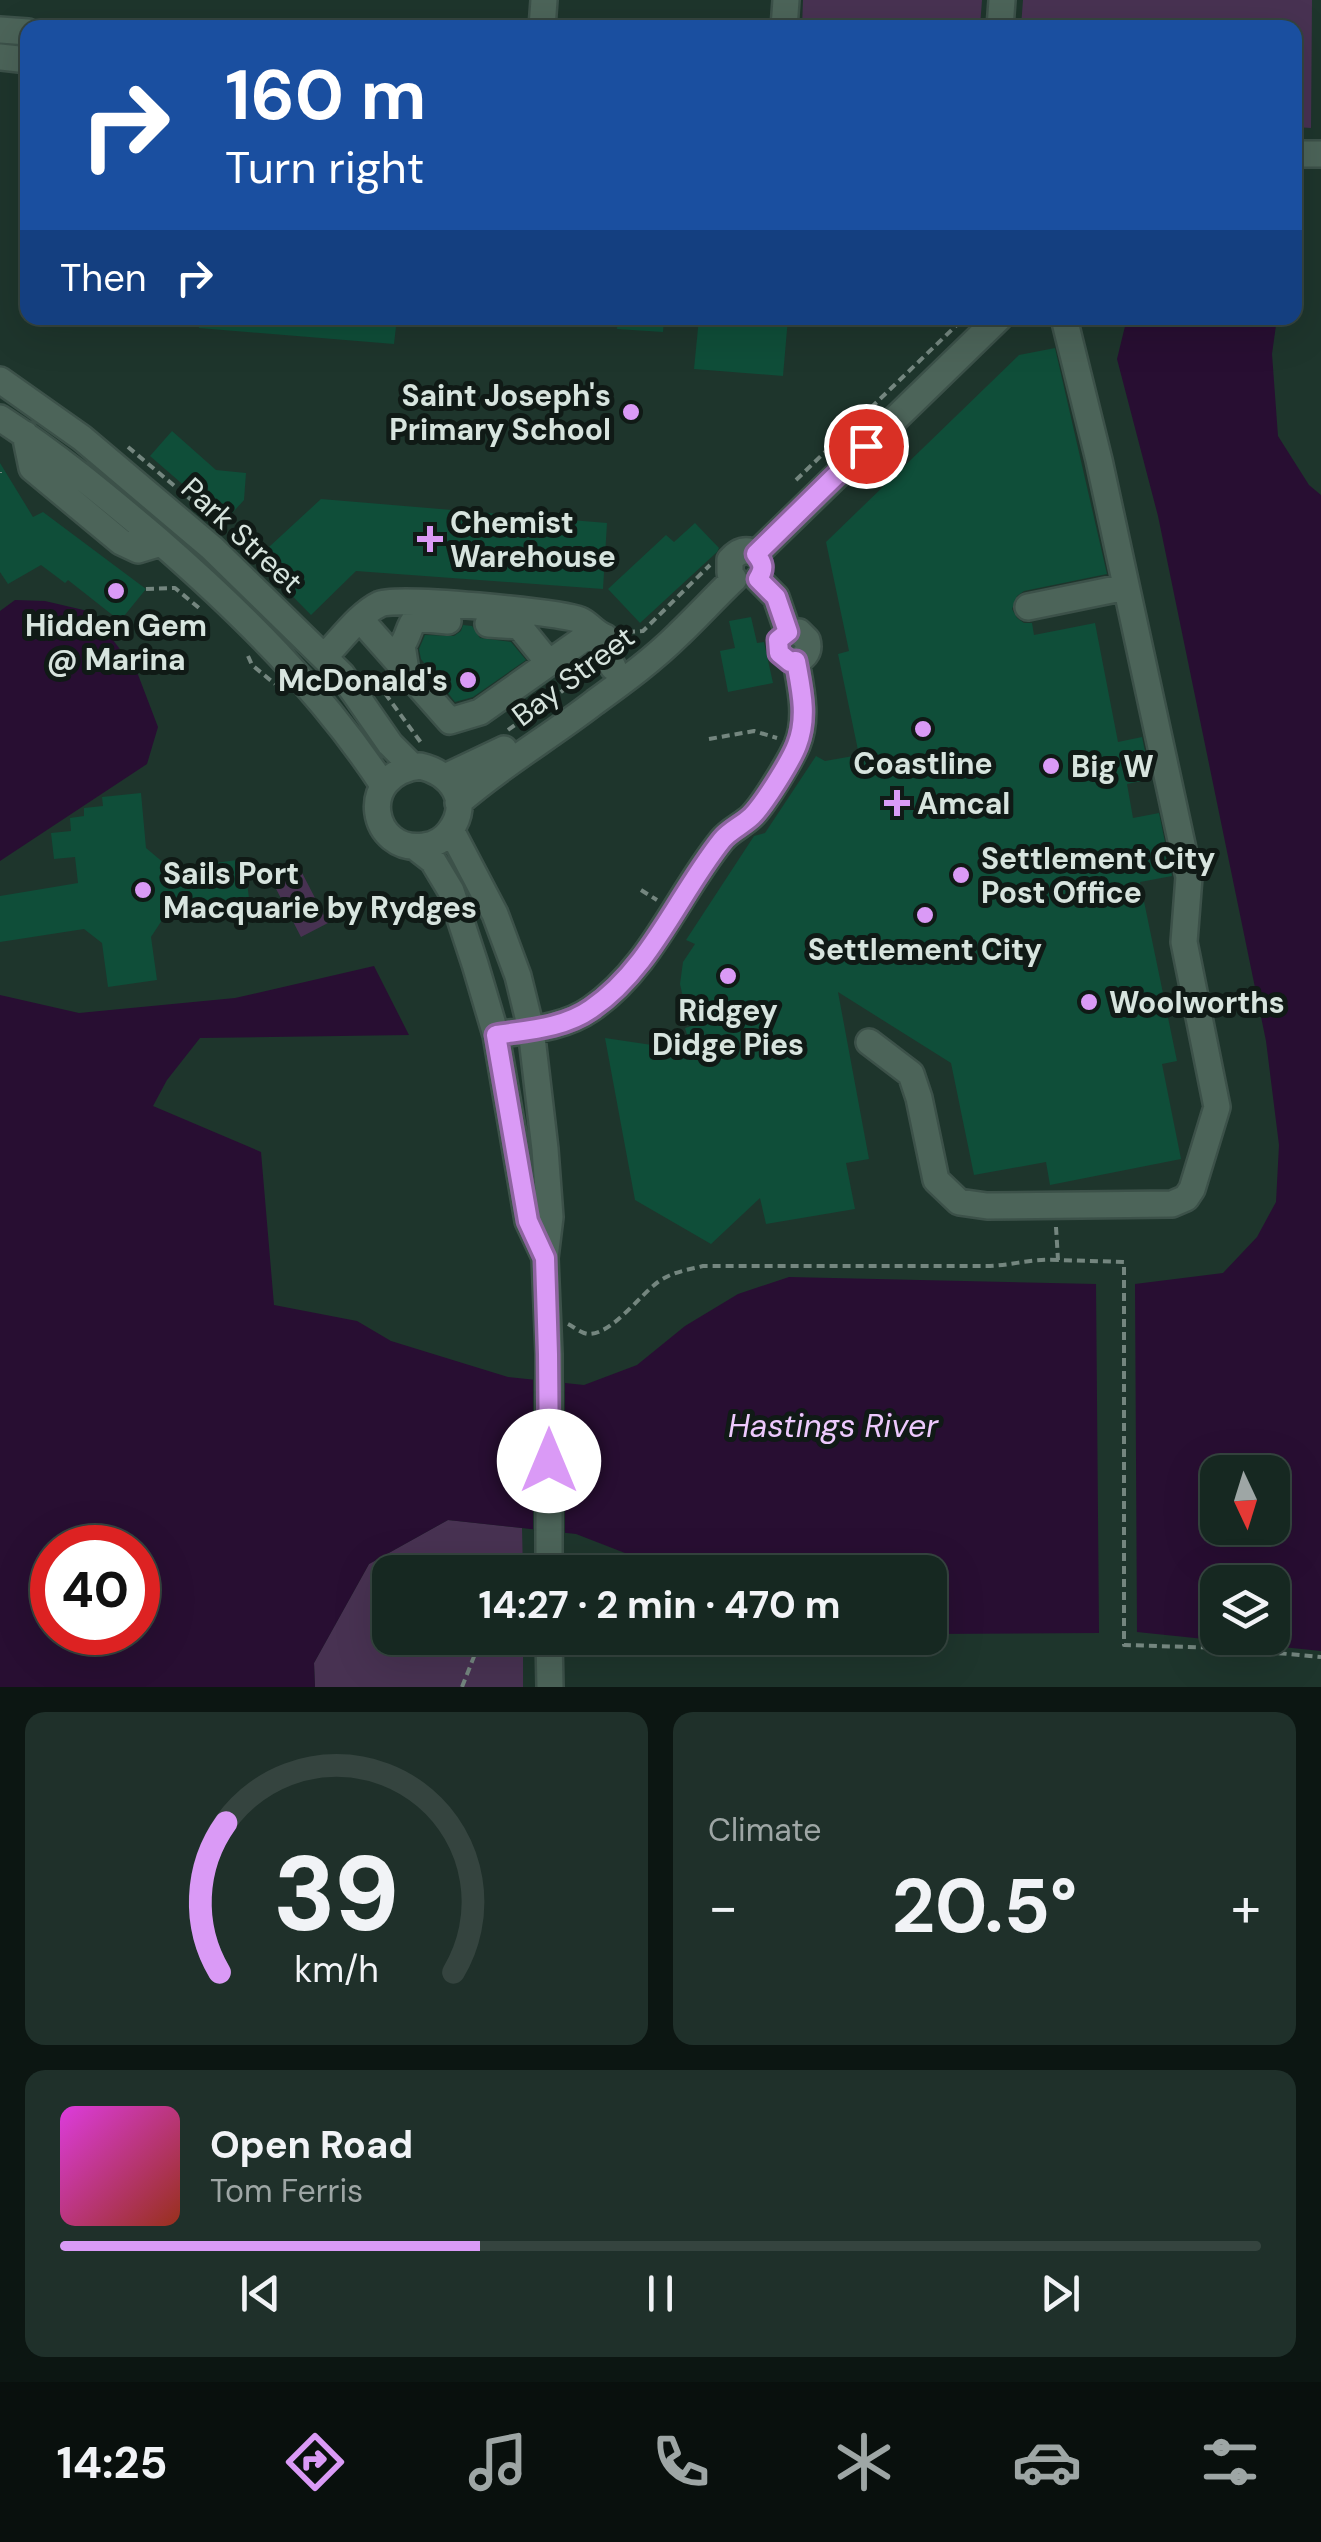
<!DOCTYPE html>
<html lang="en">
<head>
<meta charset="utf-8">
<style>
  :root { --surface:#162821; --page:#1f302a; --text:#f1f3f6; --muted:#9ea6a5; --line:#35443f; --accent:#da9af6 }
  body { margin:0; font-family:"DM Sans",sans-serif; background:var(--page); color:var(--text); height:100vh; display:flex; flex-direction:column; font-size:38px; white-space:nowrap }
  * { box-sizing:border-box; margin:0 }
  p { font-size:32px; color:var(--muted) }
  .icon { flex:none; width:55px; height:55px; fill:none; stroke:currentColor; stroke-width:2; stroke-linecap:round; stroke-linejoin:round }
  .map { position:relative; height:1687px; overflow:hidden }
  .panel { display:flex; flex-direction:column; gap:25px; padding:25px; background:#0c1612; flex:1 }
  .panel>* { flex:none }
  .top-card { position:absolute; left:20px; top:20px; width:1282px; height:305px; border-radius:20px; box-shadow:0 10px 40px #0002,0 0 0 2px var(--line); background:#1a4fa0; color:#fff; overflow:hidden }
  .needle { width:65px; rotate:176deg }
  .fabs { position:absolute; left:1200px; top:1455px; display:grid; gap:20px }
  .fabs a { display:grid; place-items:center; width:90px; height:90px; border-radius:20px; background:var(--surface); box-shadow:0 10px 40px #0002,0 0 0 2px var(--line); font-size:50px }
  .speed { position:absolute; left:30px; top:1525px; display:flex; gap:20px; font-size:50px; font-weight:700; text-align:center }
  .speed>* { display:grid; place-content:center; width:130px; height:130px; border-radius:50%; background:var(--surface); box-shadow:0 10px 40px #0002,0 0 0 2px var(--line); line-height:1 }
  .speed .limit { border:15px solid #d22; background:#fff; color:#111 }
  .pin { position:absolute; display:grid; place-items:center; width:85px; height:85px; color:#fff; margin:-42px; border:5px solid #fff; border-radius:50%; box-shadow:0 2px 10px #0007 }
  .me { position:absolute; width:110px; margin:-55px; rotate:0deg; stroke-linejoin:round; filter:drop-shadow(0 0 8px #0008) }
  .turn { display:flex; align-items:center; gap:35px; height:210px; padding:0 40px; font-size:45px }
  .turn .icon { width:130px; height:130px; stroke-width:2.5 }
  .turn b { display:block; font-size:70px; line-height:85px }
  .then { display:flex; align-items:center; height:95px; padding:0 40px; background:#0003; gap:20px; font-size:38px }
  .big { font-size:75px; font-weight:700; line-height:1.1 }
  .panel .tile { flex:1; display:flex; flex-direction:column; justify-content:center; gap:15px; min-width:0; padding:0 35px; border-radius:20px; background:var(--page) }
  .panel .dial { align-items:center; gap:0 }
  .dial svg { height:260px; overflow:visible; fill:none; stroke:var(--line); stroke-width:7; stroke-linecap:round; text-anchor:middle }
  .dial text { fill:var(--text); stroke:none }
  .song { display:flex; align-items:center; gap:30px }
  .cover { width:120px; height:120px; border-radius:15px; background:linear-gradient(135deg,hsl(300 70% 55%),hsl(10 70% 35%)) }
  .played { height:10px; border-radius:5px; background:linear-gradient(90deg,var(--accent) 35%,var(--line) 35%) }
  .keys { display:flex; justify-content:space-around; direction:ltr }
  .heat { display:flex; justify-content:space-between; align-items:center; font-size:55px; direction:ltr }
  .panel .tiles { flex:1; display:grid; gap:25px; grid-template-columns:1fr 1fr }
  .tile:last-child { grid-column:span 2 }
  .trip { position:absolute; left:372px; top:1555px; width:575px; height:100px; border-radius:20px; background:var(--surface); box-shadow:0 10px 40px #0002,0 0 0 2px var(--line); font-weight:700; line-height:100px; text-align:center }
  .menu { display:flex; height:160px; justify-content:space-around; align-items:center; background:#09100d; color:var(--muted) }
  .menu .icon { width:70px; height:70px }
  .menu .active { color:var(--accent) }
  .menu b { font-size:45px; color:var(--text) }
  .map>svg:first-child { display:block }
  .green { fill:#483252 }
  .water { fill:#280e32; fill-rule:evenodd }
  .pier { fill:#1e352c }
  .building { fill:#0f4e39 }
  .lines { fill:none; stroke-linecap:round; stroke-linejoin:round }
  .minor-casing { stroke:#3c5149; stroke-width:30 }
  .path { stroke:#74867f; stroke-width:4; stroke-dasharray:8 5; stroke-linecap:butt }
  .minor { stroke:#4c6459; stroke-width:25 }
  .route-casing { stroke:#8e64a0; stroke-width:25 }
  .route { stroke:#da9af6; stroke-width:18 }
  .poi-dot { fill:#da9af6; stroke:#101a16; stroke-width:4 }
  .labels { text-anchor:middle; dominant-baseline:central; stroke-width:10; stroke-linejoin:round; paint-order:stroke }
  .poi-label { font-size:30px; font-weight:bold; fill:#d7e4de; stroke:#101a16; text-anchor:start }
  .street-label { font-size:30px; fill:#d7e4de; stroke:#101a16 }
  .water-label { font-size:32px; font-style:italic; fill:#edc9fd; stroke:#101a16 }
</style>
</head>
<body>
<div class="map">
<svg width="1321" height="1687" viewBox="0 0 1321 1687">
  <rect width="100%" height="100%" fill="#1e352c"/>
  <path class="green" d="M 803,0 L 982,0 L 980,27 L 802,27 Z
    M 1023,0 L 1312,0 L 1311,128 L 1295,127 L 1295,28 L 1021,27 Z
    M 299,867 L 328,923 L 301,937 L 272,881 Z
    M 448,1520 L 522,1528 L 523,1572 L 390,1572 L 390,1638 L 523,1638 L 523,1687 L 315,1687 L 314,1663 L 369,1564 Z"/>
  <path class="water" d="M 1127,318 L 1277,318 L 1272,354 L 1278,436 L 1309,485 L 1321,495 L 1321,1651 L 1137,1632 L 1135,1284 L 1223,1273 L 1257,1237 L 1276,1202 L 1279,1145 L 1266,1041 L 1158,516 L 1117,359 ZM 1272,1472 L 1272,1528 L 1218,1528 L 1218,1472 ZM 1272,1582 L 1272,1638 L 1218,1638 L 1218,1582 Z
    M 15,600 L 45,601 L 92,612 L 137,672 L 158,727 L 147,764 L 0,861 L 0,611 Z
    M 374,966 L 409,1035 L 200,1038 L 167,1080 L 153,1106 L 261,1152 L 274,1305 L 357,1321 L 391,1341 L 508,1377 L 584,1385 L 637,1365 L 685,1326 L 738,1294 L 789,1277 L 1096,1284 L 1099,1633 L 930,1634 L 930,1572 L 649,1572 L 625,1553 L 576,1534 L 448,1520 L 369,1564 L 314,1663 L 315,1687 L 0,1687 L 0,995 L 79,1013 L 235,998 ZM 52,1548 L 138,1548 L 138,1632 L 52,1632 Z"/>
  <path class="pier" d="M 533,1375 L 565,1378 L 565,1537 L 533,1534 Z"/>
  <path class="building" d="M 199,318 L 397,318 L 394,344 L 199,328 Z
    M 618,318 L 664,318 L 663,332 L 617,329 Z
    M 699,318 L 788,318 L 783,376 L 694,369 Z
    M 1055,348 L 1107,574 L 1024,591 L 1017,596 L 1012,609 L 1017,618 L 1024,623 L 1032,623 L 1034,635 L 1095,623 L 1118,742 L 1142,737 L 1151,779 L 1127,784 L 1133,818 L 1159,813 L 1172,876 L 1140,882 L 1177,1061 L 1162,1064 L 1181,1159 L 1050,1185 L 1046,1162 L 974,1175 L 951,1063 L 838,992 L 869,1159 L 846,1163 L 855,1209 L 766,1224 L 760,1198 L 711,1244 L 635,1200 L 605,1038 L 692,1051 L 685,1028 L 698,1024 L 684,1002 L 680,984 L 683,962 L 695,944 L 686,940 L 754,836 L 765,833 L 816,756 L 825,761 L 859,755 L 838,654 L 849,651 L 826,542 L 1019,355 Z
    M 172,431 L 216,470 L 246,473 L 244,500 L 225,521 L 150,456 Z
    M 0,463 L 33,517 L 43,512 L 146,589 L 120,621 L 68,580 L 65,583 L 41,565 L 8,584 L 0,572 Z
    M 321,499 L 607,523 L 603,589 L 356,571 L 311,615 L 256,559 Z
    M 695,523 L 719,548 L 717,552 L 640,623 L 608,589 L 666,535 L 674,542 Z
    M 751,617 L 757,643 L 764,642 L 773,683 L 728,692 L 720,651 L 735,648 L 729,621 Z
    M 463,625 L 472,626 L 480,638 L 511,642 L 526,660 L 473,697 L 455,702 L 421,659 L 419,649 L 425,635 L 454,636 L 461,631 Z
    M 141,793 L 146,848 L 171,869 L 244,859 L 250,906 L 164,917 L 151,937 L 157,980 L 108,987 L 102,943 L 84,929 L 0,942 L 0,896 L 78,883 L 75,857 L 54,859 L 51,833 L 71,831 L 70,818 L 84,816 L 84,808 L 103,806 L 102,797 Z"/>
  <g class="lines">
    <g class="minor-casing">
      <path id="minor" d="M 542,28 L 544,0
        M 784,28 L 786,0
        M 1000,28 L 1002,0
        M 0,30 L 28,32
        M 0,57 L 28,60
        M 1295,154 L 1321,154
        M 0,380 L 82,438 L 212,548 L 342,675 L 390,744 L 413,767
        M 0,418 C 56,454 106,496 157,539 C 242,613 321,691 383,785
        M 25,434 L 32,468 L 121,542 L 138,550 L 161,543
        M 756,554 L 999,318
        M 734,579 L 730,573 L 730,560 C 738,551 746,548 756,554
        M 758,579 L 776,597 L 788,632
        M 1028,607 L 1126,587
        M 360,619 L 450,721 L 480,712 L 593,632 L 613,667
        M 488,624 L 519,626 L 549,663
        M 788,632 L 799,632 L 807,640 C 810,650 806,657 796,661
        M 324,657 C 341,640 359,614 380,604 C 395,596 561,612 580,620 C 588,623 594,633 605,637
        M 406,671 L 402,645 C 409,636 408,627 416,618 L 448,621
        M 420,766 C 451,773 472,801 450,831 C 444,839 434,845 424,846 C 371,854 355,774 420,766 Z
        M 445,777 L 504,749
        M 458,803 C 501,765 550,737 595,702 C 624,681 654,659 679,634 C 698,616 715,597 734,579
        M 451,830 L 495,914 L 518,976 L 531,1029 L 545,1149 L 550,1217 L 545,1258 L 549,1354 L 549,1572
        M 415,847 L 433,861 L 451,891 L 475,964 L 496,1035 L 528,1221 L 544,1255
        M 496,1035 C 528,1030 564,1028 591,1009 C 651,968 678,894 722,840 C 730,830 743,825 752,816 C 764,804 790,761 797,745 C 808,718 801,689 796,661
        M 869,1042 L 911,1074 L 919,1098 L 936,1180 L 959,1202 L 987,1206 L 1172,1204 L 1186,1198 L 1192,1189 L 1217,1107 L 1184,942 L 1189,877 L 1099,460 L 1064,318
        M 549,1638 L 550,1687"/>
    </g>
    <path class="path" d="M 128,447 L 220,524
      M 0,472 L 0,473
      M 796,480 L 964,318
      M 146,589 L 175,588 L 199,608
      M 627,632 L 643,631 L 710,565
      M 248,656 L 252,665 L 275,684
      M 376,684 L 384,692 L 422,744
      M 508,730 L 590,671
      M 709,739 L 754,731 L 777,738
      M 641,890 L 657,900
      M 1056,1227 L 1058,1260 L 1124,1262 L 1124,1645 L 1222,1648 L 1321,1657
      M 568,1324 C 574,1327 582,1334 589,1334 C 612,1334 641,1294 658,1282 C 672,1272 687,1270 703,1266 L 990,1266 C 1013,1265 1034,1258 1058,1260
      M 462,1687 L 475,1654 L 490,1638"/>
    <use href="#minor" class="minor"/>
  </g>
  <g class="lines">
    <g class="route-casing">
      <path id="route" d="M 549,1461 L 548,1354 L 545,1258 L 528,1221 L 496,1035 C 528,1030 564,1028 591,1009 C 651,968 678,895 722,840 C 730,830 743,825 752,816 C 764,804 791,761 797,745 C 808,717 801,689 796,661 L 790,662 L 779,653 L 778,640 L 788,632 L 776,597 L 758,579 C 765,568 763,563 756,554 L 866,446"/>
    </g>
    <use href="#route" class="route"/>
  </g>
  <g class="poi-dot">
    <circle cx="631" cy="412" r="10"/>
    <path d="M425 524h10v10h10v10h-10v10h-10v-10h-10v-10h10z"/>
    <circle cx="116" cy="591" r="10"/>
    <circle cx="468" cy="680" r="10"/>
    <circle cx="923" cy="729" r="10"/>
    <circle cx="1051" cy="766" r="10"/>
    <path d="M892 788h10v10h10v10h-10v10h-10v-10h-10v-10h10z"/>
    <circle cx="961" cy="875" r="10"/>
    <circle cx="143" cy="890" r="10"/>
    <circle cx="925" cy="915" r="10"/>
    <circle cx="728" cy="976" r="10"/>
    <circle cx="1089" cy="1002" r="10"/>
  </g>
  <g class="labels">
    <g class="poi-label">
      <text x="611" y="395" text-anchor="end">Saint Joseph's<tspan x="611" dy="34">Primary School</tspan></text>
      <text x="450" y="522">Chemist<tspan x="450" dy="34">Warehouse</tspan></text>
      <text x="116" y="625" text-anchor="middle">Hidden Gem<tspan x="116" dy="34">@ Marina</tspan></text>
      <text x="448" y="680" text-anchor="end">McDonald's</text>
      <text x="923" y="763" text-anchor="middle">Coastline</text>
      <text x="1071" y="766">Big W</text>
      <text x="917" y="803">Amcal</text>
      <text x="981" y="858">Settlement City<tspan x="981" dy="34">Post Office</tspan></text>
      <text x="163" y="873">Sails Port<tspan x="163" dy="34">Macquarie by Rydges</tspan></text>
      <text x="925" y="949" text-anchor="middle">Settlement City</text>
      <text x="1109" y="1002">Woolworths</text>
      <text x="728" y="1010" text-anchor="middle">Ridgey<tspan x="728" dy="34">Didge Pies</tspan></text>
    </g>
    <g class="street-label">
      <text transform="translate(242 535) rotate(43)">Park Street</text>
      <text transform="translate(573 676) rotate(-37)">Bay Street</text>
    </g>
    <g class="water-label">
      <text x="833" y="1426">Hastings River</text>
    </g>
  </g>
</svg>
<div class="fabs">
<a><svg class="needle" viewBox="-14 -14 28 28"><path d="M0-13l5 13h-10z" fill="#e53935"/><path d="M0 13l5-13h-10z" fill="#9ea6a5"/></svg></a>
<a><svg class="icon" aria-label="layers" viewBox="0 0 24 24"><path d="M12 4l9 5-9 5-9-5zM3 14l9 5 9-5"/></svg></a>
</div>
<div class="speed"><div class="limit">40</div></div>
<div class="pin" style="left:866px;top:446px;background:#d93025"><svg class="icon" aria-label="arrive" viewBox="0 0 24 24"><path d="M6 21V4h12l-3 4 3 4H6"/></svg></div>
<svg class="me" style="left:549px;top:1461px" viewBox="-20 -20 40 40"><circle r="19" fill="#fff"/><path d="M0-13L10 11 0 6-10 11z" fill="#da9af6"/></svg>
<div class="trip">14:27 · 2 min · 470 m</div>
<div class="top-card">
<div class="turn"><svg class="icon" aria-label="right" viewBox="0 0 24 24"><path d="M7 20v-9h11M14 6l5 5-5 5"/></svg><div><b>160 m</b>Turn right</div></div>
<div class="then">Then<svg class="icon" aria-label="right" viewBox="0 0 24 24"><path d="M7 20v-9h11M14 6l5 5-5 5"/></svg></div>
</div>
</div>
<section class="panel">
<div class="tiles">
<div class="tile dial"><svg viewBox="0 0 100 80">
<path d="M14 69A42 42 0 1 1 86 69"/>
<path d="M14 69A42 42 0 0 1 16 23" stroke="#da9af6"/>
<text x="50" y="56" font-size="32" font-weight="700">39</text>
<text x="50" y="72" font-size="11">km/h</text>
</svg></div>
<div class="tile"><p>Climate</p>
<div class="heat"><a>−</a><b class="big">20.5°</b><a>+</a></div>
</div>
<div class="tile">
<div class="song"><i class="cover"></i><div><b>Open Road</b><p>Tom Ferris</p></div></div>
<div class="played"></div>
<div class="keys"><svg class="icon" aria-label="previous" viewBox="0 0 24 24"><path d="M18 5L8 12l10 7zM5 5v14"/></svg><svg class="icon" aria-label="pause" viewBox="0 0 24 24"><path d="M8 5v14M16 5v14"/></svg><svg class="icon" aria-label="next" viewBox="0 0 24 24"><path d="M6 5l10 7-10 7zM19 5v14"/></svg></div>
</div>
</div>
</section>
<nav class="menu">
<b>14:25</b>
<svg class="icon active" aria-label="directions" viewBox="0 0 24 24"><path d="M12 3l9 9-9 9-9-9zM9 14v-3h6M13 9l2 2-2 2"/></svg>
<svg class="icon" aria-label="music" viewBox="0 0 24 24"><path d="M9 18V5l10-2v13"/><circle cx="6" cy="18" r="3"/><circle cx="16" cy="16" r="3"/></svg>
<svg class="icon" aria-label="phone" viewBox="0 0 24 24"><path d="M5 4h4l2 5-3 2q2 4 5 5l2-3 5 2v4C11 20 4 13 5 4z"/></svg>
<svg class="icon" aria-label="climate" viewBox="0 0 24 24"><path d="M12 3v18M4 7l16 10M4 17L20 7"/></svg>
<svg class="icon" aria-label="car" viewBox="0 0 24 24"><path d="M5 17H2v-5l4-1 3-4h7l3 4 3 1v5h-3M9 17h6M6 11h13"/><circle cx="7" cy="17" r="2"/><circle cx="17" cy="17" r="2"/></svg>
<svg class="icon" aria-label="filters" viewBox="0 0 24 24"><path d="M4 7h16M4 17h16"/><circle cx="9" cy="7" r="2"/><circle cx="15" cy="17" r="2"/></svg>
</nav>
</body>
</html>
